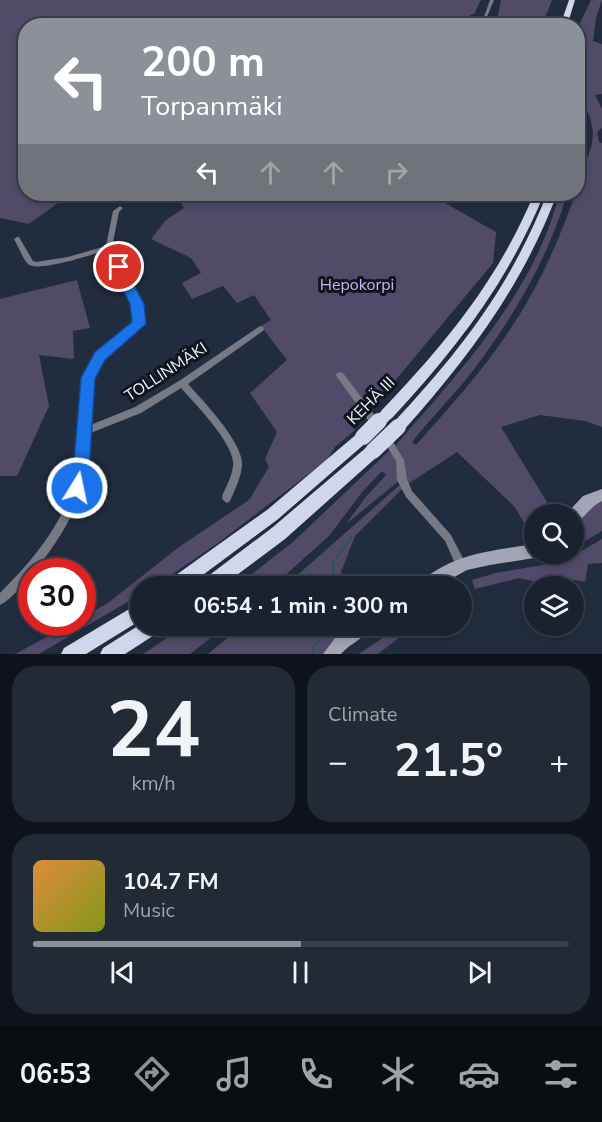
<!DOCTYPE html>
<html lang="en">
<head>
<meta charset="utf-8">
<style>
  :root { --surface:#19222e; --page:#222a36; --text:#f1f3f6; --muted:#9fa4aa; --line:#373f4a; --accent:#8c9099 }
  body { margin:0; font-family:"Nunito Sans",sans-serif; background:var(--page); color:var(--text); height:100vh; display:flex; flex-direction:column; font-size:22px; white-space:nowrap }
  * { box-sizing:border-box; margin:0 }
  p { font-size:20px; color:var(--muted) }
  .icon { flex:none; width:33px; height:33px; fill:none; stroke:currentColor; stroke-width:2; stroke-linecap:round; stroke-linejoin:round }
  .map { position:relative; height:654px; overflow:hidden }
  .sheet { display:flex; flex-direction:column; gap:12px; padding:12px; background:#0e1319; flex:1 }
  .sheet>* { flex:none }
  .guide { position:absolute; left:18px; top:18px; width:567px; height:183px; border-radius:24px; box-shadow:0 3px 9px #0003,0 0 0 2px var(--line); background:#8c9099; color:#fff; overflow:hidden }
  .controls { position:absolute; left:524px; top:504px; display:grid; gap:12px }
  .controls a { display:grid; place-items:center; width:60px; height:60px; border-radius:50%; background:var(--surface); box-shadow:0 3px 9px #0003,0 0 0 2px var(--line); font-size:30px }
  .speed { position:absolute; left:18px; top:558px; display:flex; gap:12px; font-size:30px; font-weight:700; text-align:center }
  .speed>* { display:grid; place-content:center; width:78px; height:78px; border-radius:50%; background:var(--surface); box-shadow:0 3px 9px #0003,0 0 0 2px var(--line); line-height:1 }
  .speed .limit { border:9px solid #d22; background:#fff; color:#111 }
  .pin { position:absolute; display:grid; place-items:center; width:51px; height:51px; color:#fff; margin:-26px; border:3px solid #fff; border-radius:50%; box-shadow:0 2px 6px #0007 }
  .me { position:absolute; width:66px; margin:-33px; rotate:10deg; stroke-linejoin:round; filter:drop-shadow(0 0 4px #0008) }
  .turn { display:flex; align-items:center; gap:21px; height:126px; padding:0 24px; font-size:27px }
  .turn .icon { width:78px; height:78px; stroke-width:2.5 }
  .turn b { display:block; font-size:42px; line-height:51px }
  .lanes { display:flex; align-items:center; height:57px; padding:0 24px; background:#0003; justify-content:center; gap:30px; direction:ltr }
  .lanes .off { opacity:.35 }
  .big { font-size:45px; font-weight:700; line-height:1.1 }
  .sheet .tile { flex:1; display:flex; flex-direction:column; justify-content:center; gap:9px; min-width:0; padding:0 21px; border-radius:24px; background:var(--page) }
  .sheet .dial { align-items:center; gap:0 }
  .dial b { font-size:78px; line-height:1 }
  .song { display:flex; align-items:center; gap:18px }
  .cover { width:72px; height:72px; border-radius:9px; background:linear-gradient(135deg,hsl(30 70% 55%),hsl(70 70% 35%)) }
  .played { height:6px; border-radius:3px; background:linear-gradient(90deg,var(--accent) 50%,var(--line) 50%) }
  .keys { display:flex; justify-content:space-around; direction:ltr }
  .heat { display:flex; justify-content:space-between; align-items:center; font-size:33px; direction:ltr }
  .sheet .tiles { flex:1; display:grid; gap:12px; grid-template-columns:1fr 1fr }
  .tile:last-child { grid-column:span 2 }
  .trip { position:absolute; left:130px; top:576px; width:342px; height:60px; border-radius:30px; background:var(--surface); box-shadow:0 3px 9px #0003,0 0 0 2px var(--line); font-weight:700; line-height:60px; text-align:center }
  .tabs { display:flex; height:96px; justify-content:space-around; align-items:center; background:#0a0e12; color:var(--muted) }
  .tabs .icon { width:42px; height:42px }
  .tabs .on { color:var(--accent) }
  .tabs b { font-size:27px; color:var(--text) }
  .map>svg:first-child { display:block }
  .green { fill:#524a69 }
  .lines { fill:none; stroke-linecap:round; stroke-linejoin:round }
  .stream { stroke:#26555f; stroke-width:2 }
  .minor { fill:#777984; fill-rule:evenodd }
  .secondary { fill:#a1a5b5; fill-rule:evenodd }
  .trunk { fill:#d0d6ec; fill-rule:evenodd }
  .trunk-bridge-far1 { stroke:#d0d6ec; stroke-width:12 }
  .trunk-bridge { stroke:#d0d6ec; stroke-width:16 }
  .route { fill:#1a73e8; stroke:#114b97; stroke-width:1.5 }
  .labels { text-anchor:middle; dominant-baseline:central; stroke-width:6; stroke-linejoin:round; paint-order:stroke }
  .park-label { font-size:16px; fill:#c4b5ef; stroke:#10151d }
  .street-label { font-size:16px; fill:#eef5fe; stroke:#10151d }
</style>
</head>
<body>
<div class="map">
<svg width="602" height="654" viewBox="0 0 602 654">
  <rect width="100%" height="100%" fill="#212d3e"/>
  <path class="green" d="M 0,0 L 481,0 L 474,14 L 470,15 L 469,21 L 425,17 L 406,25 L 26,26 L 26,194 L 63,194 L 62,200 L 29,224 L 0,218 Z
    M 501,0 L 552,0 L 542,25 L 496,25 Z
    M 591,0 L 602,0 L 596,17 L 593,41 L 602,44 L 602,94 L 595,95 L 602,109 L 602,128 L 597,132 L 599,142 L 602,143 L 602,427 L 585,421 L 540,415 L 501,427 L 553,512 L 568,513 L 534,514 L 534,541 L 515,507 L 457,452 L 408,484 L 395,446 C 459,373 536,290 559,194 L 567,194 C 548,259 513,318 472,372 C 453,396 431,418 412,442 L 416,445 C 448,409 480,374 507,334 C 536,292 559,242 575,194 L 578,194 L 578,186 L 592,144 L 593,132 L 590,117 L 580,97 L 582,83 L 578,61 L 578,27 Z
    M 578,101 C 587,128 588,137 578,163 Z
    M 175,194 L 429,194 L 496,232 L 493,263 L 394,382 L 347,422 L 355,430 L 335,447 L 327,460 L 218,543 L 174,573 L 152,586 L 141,586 L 141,594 L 39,654 L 15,654 L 73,623 L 82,622 L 83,617 L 108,603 L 179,547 L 249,500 L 269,467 L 265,459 L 277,432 L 250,393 L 287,360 L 261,326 L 271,320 L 254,295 L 237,303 L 223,286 L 192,299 L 182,283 L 201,273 L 191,258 L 151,239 L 166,220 L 184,208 Z
    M 77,280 L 90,328 L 73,331 L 74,359 L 39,355 L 49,406 L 17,476 L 0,476 L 0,299 Z
    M 390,450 L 395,456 L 400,480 L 346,524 L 365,498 L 386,475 L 382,471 L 363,491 L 329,536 L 273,586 L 237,586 L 294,541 Z
    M 401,484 L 403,488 L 355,536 L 341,572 L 346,586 L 285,586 Z
    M 602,500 L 602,531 L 573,548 C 573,520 577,514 602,500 Z
    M 602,539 L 602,563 L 588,564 L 585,582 L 557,577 L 537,582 L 519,578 L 475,589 L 472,580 L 496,573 L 564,561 Z
    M 185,626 L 226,626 L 190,654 L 143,654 Z
    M 242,626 L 356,626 L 331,643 L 324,654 L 208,654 Z
    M 400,626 L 414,626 L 378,654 L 359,654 Z"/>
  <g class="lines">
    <path class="stream" d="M 334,586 L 333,562 L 352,537
      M 313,654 L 314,646 L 319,642 L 325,626"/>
    <path class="minor" d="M 490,0 L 494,0 L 484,24 L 481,25 Z
      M 120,206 L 123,208 L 119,212 L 112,247 L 141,305 L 143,324 C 135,334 123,340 113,348 C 89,367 88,397 88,426 L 135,407 L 179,381 L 260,326 L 263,327 L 264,329 L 263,331 L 188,384 C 203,401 243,442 242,465 C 242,475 234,492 230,501 L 227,503 L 224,501 L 222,498 L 223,494 C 227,485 232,476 233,466 C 236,445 195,404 181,388 L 141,413 L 88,434 C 88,446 88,459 86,471 C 80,509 57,543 34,572 L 32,572 L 32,574 C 22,585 12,599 0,605 L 0,593 C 33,560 66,521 76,475 C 85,436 69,389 96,354 C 106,341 122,334 135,323 L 133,305 L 107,250 C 94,254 37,273 28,264 C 23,259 18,246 14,239 L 17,237 L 19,237 L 33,261 L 36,262 L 68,257 L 106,246 L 113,211 Z
      M 340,372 L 343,373 L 379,421 L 380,424 L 379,427 L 376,428 L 373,427 L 337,377 L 336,375 L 337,373 Z
      M 386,434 L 389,435 L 404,460 L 407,479 L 412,491 L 451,535 L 466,564 L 465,568 L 461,569 L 457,568 L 445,541 L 406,497 L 397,480 L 396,461 L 382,438 L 383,435 Z"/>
    <path class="secondary" d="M 602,489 L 602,501 C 588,508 585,519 573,524 L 573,514 L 567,514 L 568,512 L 583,496 Z
      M 534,544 L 534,554 L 540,554 L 539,556 L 534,558 L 490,565 L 467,570 L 438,586 L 419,586 C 421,580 426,577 432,573 C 463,552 498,550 534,544 Z
      M 352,626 L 372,626 C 366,638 349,644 341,654 L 323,654 L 335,638 Z"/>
    <path class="trunk" d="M 569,0 L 575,0 L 567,26 L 560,26 Z
      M 534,194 L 544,194 C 508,282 456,349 392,418 L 387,420 L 382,418 L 380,414 L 382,410 C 447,342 497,281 534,194 Z
      M 547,194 L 557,194 C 522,287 468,358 403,431 L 398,433 L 393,431 L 391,427 L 393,423 C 461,350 510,287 547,194 Z
      M 363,431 L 368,433 L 370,437 L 368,441 L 277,520 L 188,586 L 167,586 L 169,580 L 267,510 L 358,433 Z
      M 373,444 L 378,446 L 380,451 L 378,456 L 285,539 L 222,586 L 201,586 L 203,580 L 273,527 L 368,446 Z
      M 141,602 L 141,620 L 86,654 L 61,654 L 64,648 Z
      M 141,624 L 141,626 L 162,626 L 159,632 L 125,654 L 100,654 L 103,648 Z"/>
    <path class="trunk-bridge-far1" d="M 378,423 L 387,414"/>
    <path class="trunk-bridge" d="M 363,437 L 379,421
      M 373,451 L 398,427"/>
  </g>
  <path class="route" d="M 119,263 L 123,264 L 144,304 L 146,324 L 105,360 L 95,379 L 89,473 L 83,493 L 77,496 L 71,493 L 68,488 L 73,473 L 81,378 L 95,352 L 132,322 L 130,304 L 113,267 Z"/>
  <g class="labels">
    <g class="park-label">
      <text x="357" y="285">Hepokorpi</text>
    </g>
    <g class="street-label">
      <text transform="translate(166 372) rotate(-33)">TOLLINMÄKI</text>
      <text transform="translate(371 401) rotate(-45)">KEHÄ III</text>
    </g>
  </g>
</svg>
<div class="controls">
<a><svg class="icon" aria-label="search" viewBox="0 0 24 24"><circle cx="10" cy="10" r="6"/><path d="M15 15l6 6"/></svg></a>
<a><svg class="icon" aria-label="layers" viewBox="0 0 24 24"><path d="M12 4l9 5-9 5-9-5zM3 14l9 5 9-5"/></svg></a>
</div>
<div class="speed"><div class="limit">30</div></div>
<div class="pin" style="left:119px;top:267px;background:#d93025"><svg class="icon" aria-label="arrive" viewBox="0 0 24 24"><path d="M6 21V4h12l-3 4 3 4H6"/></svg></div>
<svg class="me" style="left:77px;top:488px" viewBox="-20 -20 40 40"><circle r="17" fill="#1a73e8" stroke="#fff" stroke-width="3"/><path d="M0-11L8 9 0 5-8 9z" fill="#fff"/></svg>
<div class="trip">06:54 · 1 min · 300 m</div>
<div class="guide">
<div class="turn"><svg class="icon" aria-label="left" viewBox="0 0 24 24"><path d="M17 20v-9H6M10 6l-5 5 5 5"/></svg><div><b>200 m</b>Torpanmäki</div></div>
<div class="lanes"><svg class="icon" aria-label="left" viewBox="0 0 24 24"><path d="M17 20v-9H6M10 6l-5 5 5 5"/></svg><svg class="icon off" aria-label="ahead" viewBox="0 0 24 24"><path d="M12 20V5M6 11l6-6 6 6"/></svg><svg class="icon off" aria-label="ahead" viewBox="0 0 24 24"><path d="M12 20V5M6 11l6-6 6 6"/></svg><svg class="icon off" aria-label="right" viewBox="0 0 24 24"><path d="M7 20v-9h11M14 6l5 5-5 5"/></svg></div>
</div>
</div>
<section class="sheet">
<div class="tiles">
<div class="tile dial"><b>24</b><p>km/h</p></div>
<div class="tile"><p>Climate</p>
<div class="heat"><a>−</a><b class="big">21.5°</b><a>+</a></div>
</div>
<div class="tile">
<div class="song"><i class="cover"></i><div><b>104.7 FM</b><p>Music</p></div></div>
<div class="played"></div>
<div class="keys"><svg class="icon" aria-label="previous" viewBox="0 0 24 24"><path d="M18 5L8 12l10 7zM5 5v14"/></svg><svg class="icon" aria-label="pause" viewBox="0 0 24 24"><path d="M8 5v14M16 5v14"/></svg><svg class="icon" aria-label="next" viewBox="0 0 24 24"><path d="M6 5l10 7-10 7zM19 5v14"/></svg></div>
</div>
</div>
</section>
<nav class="tabs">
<b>06:53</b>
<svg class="icon on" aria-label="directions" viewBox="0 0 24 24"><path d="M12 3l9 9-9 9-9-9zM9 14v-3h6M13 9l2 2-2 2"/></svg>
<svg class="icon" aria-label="music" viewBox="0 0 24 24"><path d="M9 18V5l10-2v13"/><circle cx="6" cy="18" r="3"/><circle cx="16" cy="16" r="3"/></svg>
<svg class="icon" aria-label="phone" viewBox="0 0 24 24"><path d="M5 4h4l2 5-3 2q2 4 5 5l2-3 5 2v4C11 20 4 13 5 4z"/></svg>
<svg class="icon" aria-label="climate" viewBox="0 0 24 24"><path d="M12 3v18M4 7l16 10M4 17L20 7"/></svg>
<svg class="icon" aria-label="car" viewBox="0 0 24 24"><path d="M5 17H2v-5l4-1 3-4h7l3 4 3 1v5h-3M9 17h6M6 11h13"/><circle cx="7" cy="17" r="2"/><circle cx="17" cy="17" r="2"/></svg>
<svg class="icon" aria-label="filters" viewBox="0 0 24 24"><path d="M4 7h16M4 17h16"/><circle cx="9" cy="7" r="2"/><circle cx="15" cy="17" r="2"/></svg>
</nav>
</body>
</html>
